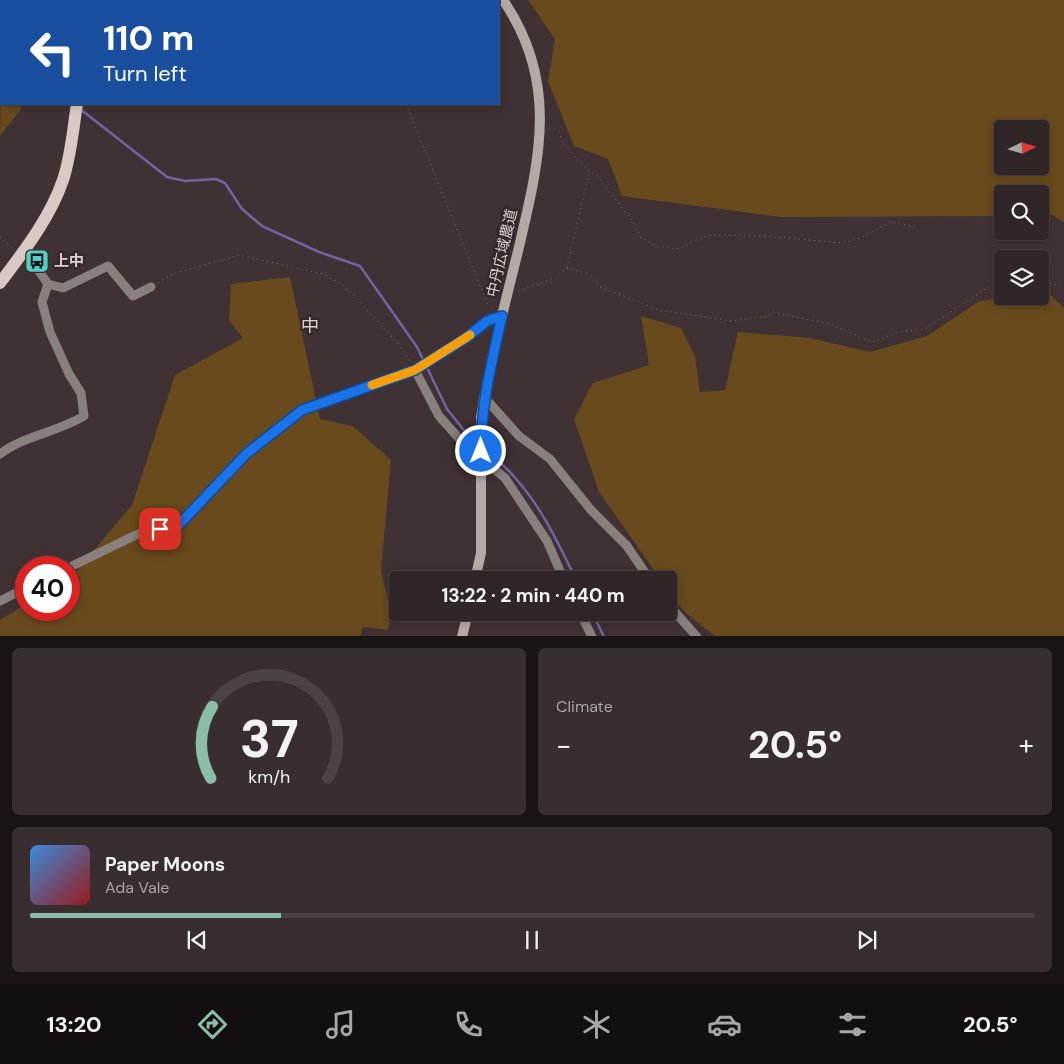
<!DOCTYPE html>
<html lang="en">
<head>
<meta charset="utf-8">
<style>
  :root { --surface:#302527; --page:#382d2f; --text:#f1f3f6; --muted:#a8a5a7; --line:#4b4244; --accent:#8abfa5 }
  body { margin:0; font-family:"DM Sans","Noto Sans JP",sans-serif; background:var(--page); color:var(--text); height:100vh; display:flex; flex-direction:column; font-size:19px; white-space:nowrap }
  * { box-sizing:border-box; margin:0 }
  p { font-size:16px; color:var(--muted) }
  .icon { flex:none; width:28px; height:28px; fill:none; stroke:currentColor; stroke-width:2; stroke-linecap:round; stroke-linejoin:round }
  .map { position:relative; height:636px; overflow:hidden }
  .drawer { display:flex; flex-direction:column; gap:12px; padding:12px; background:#1a1415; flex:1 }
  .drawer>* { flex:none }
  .hud { position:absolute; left:0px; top:0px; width:500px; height:105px; box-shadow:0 2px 8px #0003,0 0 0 1px var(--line); background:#1a4fa0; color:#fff; overflow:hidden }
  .needle { width:32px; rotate:85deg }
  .fabs { position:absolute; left:994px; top:120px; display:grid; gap:10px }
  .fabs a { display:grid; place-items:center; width:55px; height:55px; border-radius:5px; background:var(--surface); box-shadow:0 2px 8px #0003,0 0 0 1px var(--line); font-size:25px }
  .speed { position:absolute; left:15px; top:556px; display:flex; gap:10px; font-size:25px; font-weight:700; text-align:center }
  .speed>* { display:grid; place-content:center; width:65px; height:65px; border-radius:50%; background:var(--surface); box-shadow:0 2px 8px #0003,0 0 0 1px var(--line); line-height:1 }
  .speed .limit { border:8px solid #d22; background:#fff; color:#111 }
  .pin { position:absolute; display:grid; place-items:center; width:42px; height:42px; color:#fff; margin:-21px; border-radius:10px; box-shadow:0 2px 8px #0006 }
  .me { position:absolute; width:55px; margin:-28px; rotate:0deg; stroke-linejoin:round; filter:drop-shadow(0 0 4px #0008) }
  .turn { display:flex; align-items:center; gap:18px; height:105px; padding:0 20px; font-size:22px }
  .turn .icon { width:65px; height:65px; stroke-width:2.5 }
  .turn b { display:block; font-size:35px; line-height:42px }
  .big { font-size:38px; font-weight:700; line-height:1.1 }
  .drawer .tile { flex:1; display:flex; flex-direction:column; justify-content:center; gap:8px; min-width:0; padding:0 18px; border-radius:8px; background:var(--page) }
  .drawer .dial { align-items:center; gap:0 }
  .dial svg { height:130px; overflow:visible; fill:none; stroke:var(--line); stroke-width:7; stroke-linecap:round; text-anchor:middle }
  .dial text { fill:var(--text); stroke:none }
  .song { display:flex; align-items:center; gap:15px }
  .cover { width:60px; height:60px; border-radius:8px; background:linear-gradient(135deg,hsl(210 70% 55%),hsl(0 70% 35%)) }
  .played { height:5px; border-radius:2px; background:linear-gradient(90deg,var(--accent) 25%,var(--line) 25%) }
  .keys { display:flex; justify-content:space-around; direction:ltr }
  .heat { display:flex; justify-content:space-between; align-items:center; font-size:28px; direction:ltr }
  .drawer .tiles { flex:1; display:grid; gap:12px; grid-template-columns:1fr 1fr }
  .tile:last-child { grid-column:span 2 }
  .trip { position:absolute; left:389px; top:571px; width:288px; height:50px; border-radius:5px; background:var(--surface); box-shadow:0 2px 8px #0003,0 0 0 1px var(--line); font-weight:700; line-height:50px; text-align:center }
  .dock { display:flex; height:80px; justify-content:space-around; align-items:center; background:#130f10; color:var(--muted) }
  .dock .icon { width:35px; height:35px }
  .dock .selected { color:var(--accent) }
  .dock b { font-size:22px; color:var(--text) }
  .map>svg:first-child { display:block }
  .green { fill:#684a1c; fill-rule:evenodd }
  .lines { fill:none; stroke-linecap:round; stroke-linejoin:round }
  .stream { stroke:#7462a3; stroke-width:2.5 }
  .path { stroke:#827678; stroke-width:1; stroke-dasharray:1 4; stroke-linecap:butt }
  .street { stroke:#87807d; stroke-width:9 }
  .secondary { stroke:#b5a9a5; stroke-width:10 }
  .primary { stroke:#d8c9c4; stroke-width:12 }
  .secondary-bridge { stroke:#b5a9a5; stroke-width:10 }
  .route-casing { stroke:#114b97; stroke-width:12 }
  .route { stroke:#1a73e8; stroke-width:9 }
  .slow { stroke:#f59e0b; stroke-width:9 }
  .labels { text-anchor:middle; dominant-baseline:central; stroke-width:5; stroke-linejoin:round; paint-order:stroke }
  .street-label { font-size:15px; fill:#d9d0d1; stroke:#36282a }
  .poi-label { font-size:15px; font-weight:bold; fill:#d9d0d1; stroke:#36282a; text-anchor:start }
  .quarter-label { font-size:18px; fill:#d9d0d1; stroke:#36282a }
</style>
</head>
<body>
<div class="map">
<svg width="1064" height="637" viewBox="0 0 1064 637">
  <rect width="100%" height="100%" fill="#403134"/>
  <path class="green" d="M 528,0 L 1064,0 L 1064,222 L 1050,214 L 1040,214 L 1040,194 L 1002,194 L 1002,216 L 781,217 L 622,196 L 608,159 L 574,146 L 548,81 L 555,39 ZM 1002,129 L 1040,129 L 1040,166 L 1002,166 Z
    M 1,86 L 1,104 L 20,104 L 21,109 L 0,136 Z
    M 290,277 L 320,419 L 353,426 L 391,460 L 381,571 L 391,614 L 388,630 L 363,627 L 360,637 L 0,637 L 0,620 L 26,604 L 26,610 L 69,610 L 69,580 L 132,505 L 175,375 L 243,338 L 229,320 L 231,284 Z
    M 1040,289 L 1044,289 L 1064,308 L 1064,636 L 715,636 C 698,622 668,604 668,580 L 661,580 L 599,492 L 574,419 L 593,383 L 649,365 L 641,316 L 681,328 L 695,356 L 700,392 L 725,390 L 738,332 L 810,338 L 870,352 L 927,336 L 978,302 L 1006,296 L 1040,296 Z"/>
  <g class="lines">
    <path class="stream" d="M 44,1 L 44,0
      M 80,109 L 167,177 L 185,181 L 216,179 L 225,183 L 242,209 L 262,226 L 319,252 L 360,266 L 417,347 L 447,409 L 467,434 L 478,443
      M 484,448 C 531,486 551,527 576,580
      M 592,612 L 604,637"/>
    <path class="path" d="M 406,104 L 487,303 L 494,309
      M 549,128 L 559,132 L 564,145 L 589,171 L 598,177 L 632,220 L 640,237 L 656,246 L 677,249 L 708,235 L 766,236 L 843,243 L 860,238 L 891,222 L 918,228
      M 0,237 L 12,248
      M 567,268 L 589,274 L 600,287 L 659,310 L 731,321 L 769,316 L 773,312 L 830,324 L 872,342 L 899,332 L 925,329 L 992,285 L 1002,283
      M 1040,281 L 1064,286
      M 158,283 L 173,274 L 239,255 L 323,274 L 346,287 L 400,346 L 411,363
      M 518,291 L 554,278 L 567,268 L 589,172"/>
    <path class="street" d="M 221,0 L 222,1
      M 316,0 L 317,1
      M 438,1 L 441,0
      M 24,250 L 48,284 L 63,288 L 108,266 L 133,296 L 151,287
      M 415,370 L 439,416 L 464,444 L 505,478 L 547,541 L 564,580
      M 484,397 L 519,436 L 550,459 L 591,510 L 627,546 L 650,580
      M 0,454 C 25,435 58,432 84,416 L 81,393 L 69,374 L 50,332 L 42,302 L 48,284
      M 68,568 L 142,532 L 177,527 L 246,455 L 302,409 L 415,370 L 466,338 L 487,321 L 502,316
      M 0,601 L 26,588
      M 668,604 L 697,637
      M 580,612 L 592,637"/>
    <path class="secondary" d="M 481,418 C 490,360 505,304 519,247 C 540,158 559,81 503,0
      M 475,580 L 481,553 L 481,468
      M 462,637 L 468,612"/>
    <path class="primary" d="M 96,1 L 96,0
      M 0,283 C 24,251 50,218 63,180 C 71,156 73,129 77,104"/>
    <path class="secondary-bridge" d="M 481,468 L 481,418"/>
  </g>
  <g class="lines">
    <g class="route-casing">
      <path id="route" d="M 160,529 L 177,527 L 246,454 L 302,410 L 415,370 L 466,338 L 487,321 L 502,316 C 492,361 481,405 481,451"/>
    </g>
    <use href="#route" class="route"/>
    <path class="slow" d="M 372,385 L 415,370 L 470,335"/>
  </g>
  <defs>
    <g id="bus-square" transform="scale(1.25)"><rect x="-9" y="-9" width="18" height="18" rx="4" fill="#54cdc7" stroke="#36282a"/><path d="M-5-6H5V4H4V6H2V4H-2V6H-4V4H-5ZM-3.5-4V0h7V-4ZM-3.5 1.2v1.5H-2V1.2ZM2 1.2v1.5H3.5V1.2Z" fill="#111"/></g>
  </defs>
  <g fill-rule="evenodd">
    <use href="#bus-square" x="37" y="261"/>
  </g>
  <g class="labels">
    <g class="street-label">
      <text transform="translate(502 253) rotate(-77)">中丹広域農道</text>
    </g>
    <g class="poi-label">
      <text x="54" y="261">上中</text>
    </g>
    <g class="quarter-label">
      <text x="310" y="326">中</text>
    </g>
  </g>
</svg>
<div class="fabs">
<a><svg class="needle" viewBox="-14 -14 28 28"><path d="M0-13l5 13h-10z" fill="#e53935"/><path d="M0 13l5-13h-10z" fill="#a8a5a7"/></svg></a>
<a><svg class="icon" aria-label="search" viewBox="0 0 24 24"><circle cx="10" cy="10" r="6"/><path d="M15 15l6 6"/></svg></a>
<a><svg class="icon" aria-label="layers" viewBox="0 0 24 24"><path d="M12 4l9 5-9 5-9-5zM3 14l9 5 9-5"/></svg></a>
</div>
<div class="speed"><div class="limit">40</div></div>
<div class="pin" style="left:160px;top:529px;background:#d93025"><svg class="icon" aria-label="arrive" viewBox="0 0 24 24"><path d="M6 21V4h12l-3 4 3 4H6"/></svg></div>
<svg class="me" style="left:481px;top:451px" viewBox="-20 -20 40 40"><circle r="17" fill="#1a73e8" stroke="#fff" stroke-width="3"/><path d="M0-11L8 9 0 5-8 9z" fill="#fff"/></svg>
<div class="trip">13:22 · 2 min · 440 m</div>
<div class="hud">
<div class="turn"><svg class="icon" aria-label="left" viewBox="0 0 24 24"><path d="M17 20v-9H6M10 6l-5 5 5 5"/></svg><div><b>110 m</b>Turn left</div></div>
</div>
</div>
<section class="drawer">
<div class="tiles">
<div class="tile dial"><svg viewBox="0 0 100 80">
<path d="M14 69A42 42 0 1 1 86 69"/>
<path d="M14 69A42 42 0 0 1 15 25" stroke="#8abfa5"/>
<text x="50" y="56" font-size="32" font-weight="700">37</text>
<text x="50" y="72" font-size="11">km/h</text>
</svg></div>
<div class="tile"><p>Climate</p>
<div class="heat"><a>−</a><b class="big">20.5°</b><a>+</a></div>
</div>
<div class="tile">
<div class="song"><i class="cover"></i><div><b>Paper Moons</b><p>Ada Vale</p></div></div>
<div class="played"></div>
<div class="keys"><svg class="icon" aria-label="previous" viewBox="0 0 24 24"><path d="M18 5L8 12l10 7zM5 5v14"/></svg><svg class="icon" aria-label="pause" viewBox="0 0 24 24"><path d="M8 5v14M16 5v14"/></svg><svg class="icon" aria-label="next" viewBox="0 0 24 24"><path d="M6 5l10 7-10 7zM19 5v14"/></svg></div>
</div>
</div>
</section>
<nav class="dock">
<b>13:20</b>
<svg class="icon selected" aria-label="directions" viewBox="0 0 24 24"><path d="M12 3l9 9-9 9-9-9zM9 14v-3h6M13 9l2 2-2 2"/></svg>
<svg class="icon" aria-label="music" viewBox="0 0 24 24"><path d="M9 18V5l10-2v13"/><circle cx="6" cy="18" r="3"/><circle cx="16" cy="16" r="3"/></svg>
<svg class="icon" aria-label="phone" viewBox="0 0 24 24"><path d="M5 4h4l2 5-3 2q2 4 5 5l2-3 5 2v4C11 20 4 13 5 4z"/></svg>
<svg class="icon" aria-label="climate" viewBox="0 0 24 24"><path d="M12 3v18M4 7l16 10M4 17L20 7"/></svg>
<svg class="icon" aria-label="car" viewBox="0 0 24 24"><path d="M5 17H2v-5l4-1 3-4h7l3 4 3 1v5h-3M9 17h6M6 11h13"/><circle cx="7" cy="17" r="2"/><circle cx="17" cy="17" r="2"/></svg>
<svg class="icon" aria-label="filters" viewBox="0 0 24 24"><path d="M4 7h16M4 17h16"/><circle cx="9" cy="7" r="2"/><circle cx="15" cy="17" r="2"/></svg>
<b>20.5°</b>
</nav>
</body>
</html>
